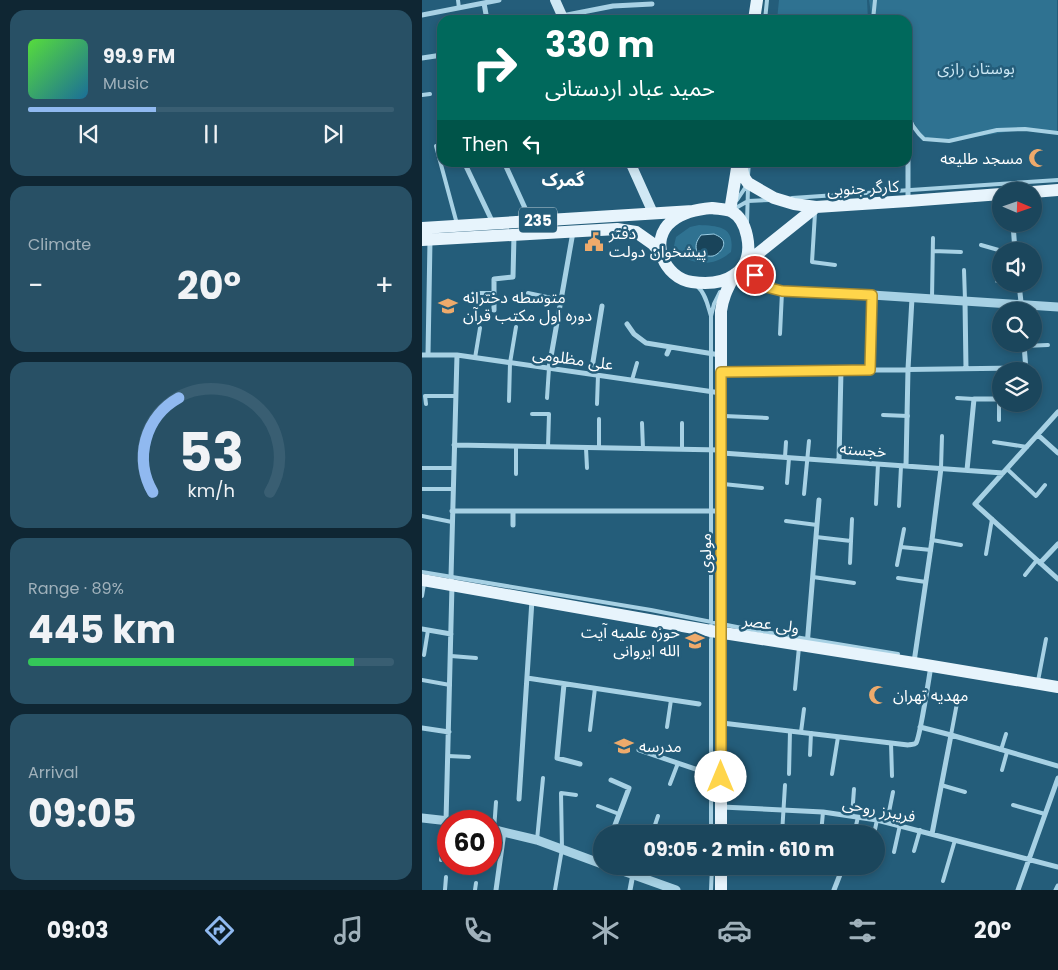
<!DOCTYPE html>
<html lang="en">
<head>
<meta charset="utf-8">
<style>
  :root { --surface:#1b465c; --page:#285065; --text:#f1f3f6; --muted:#a0b1bb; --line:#395e72; --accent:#90b9f0 }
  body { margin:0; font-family:Poppins,"Noto Sans Arabic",sans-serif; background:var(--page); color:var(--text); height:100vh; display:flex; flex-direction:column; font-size:19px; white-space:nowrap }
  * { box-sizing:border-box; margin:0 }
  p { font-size:16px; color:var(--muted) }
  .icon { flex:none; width:28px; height:28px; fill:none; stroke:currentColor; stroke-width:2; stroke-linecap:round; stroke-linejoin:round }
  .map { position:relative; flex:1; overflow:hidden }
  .sheet { display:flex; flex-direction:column; gap:10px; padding:10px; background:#0f2633; width:422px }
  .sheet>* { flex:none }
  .top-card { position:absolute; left:15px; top:15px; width:475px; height:152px; border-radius:15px; box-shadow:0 2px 8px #0003,0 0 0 1px var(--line); background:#00695c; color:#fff; overflow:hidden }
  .needle { width:32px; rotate:92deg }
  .tools { position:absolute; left:570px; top:182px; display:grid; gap:10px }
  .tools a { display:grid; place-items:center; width:50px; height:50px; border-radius:50%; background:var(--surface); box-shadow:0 2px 8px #0003,0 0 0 1px var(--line); font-size:25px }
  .speed { position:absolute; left:15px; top:810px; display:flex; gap:10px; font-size:25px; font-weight:700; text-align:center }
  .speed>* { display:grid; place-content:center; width:65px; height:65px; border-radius:50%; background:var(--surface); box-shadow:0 2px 8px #0003,0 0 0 1px var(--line); line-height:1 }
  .speed .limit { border:8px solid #d22; background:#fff; color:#111 }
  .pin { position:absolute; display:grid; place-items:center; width:42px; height:42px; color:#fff; margin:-21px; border:2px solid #fff; border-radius:50%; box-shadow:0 1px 5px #0007 }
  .me { position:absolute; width:55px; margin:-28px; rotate:0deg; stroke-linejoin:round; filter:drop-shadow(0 0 4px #0008) }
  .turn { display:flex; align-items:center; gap:18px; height:105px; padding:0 25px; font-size:22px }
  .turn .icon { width:65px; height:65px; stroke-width:2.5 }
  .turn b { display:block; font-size:35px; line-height:42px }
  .then { display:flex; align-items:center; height:48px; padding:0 25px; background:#0003; gap:10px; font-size:19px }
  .big { font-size:38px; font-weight:700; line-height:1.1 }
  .sheet .widget { flex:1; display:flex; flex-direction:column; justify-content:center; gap:8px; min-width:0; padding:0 18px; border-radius:15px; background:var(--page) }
  .sheet .dial { align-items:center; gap:0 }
  .dial svg { height:130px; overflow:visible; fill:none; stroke:var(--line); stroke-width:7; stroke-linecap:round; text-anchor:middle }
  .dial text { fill:var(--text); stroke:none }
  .song { display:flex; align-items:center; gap:15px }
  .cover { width:60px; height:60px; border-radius:8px; background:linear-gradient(135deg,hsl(110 70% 55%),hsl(200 70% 35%)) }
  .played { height:5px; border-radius:2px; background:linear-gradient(90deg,var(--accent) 35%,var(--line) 35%) }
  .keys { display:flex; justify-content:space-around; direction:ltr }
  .heat { display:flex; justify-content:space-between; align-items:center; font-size:28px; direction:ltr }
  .charge { height:8px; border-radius:4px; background:linear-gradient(90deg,#34c759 89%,var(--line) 0) }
  .trip { position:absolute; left:171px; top:825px; width:292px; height:50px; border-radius:25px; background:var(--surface); box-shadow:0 2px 8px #0003,0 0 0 1px var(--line); font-weight:700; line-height:50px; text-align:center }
  .dock { display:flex; height:80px; justify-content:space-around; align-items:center; background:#0b1c25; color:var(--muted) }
  .dock .icon { width:35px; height:35px }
  .dock .on { color:var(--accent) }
  .dock b { font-size:22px; color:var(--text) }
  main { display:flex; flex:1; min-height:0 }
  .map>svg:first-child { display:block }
  .green { fill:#2f7291 }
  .water { fill:#19445a; stroke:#9bcee5 }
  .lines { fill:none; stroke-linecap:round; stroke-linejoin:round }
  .service { stroke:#a7d1e4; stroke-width:4 }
  .minor { stroke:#a7d1e4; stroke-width:5 }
  .tertiary { stroke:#a7d1e4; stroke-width:9 }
  .secondary { stroke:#d0e8f4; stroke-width:10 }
  .primary { stroke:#e7f4fc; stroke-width:12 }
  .route-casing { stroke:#a68a30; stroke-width:12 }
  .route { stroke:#ffd54a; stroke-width:9 }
  .labels { text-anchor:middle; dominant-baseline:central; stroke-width:5; stroke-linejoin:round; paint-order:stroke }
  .shield { fill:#245d7a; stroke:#bdced7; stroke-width:1 }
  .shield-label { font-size:15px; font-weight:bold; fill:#fff }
  .park-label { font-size:16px; fill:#cae6f3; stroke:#245d7a }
  .poi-label { font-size:16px; fill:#fff; stroke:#245d7a; text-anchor:start }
  .street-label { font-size:16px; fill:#fff; stroke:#245d7a }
  .neighbourhood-label { font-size:18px; font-weight:bold; fill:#fff; stroke:#245d7a }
</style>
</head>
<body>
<main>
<section class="sheet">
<div class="widget">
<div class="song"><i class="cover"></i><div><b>99.9 FM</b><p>Music</p></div></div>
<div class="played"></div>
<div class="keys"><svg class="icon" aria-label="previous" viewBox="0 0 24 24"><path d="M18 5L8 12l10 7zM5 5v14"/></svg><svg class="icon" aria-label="pause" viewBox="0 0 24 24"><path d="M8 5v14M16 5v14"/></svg><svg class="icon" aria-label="next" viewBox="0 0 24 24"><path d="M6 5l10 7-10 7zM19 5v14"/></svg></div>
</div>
<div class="widget"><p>Climate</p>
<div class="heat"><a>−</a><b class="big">20°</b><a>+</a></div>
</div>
<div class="widget dial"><svg viewBox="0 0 100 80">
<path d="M14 69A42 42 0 1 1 86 69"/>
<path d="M14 69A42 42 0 0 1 30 11" stroke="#90b9f0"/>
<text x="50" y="56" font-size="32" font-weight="700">53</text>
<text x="50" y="72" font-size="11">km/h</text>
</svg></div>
<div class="widget"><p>Range · 89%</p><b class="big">445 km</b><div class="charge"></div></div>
<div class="widget"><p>Arrival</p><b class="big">09:05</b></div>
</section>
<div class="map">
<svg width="636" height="890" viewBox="0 0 636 890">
  <rect width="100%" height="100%" fill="#245d7a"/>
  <path class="green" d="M 357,0 L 445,0 L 446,20 L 355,20 Z
    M 447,0 L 635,0 L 635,133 L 603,129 L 527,141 L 502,139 L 485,111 L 485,20 L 450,20 Z
    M 277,225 C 298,226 313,227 309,252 C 291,267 276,265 256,255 L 252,246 L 254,237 L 268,227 Z"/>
  <path class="water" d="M 292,234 C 294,235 297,236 299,238 C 306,244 298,254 291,256 C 285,257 280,254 275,253 C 273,245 274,242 279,235 Z"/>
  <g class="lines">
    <path class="service" d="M 36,0 L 37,8
      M 343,20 L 345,0
      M 451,20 L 453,0
      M 0,95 L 8,94
      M 485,113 L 491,126 L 497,134 L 502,139 L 527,141 L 575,130 L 603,129 L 636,133
      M 14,146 L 35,224
      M 326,175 L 327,162
      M 370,198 L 636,180
      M 315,200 L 325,185
      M 312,209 L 326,201 L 348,200
      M 393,213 L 390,262 L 413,265
      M 325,223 L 326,187
      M 559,245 L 580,251
      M 511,251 L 539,252
      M 542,270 L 543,300
      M 575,281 L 579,281
      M 276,287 C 284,294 286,307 289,316
      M 51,293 L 72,293
      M 106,293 L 139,300
      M 510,298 L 511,238
      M 358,334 L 360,292
      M 602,346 L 626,345
      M 53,358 L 58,328
      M 210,380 L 215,363
      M 125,398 L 127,368
      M 535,398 L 552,399
      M 87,401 L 88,363 L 94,327
      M 4,404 L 3,396 L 34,396
      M 175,404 L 176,375
      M 110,414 L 127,414 L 126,447
      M 461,415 L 486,416
      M 302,416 L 345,418
      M 177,419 L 177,448
      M 577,420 L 577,399
      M 220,423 L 221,449
      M 260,423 L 260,449
      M 572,442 L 605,447
      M 164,448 L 165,468
      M 363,457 L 364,442
      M 0,468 L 32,468
      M 519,468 L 520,436
      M 585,469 L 614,496 L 623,485
      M 94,474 L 94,446
      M 365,483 L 367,458
      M 301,484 L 340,488
      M 0,489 L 31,489
      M 382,494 L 387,441
      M 454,504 L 456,464
      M 477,506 L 479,466
      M 0,516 L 30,522
      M 364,521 L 395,525
      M 394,537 L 429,541
      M 510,540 L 539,545
      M 479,547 L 509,550
      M 564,554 L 570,519
      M 428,563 L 430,519
      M 475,565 L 482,529
      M 0,572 L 229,610 L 325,629 L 476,654
      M 603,575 L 615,560
      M 391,577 L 432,583
      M 476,578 L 504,582
      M 0,596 L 2,584
      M 289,624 L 289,316 L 292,304 L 298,292
      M 289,634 L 289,834
      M 2,655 L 6,630
      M 29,656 L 54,658
      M 0,680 L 28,685
      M 616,681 L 624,639
      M 373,689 L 377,647
      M 245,727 L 249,700
      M 168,730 L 173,688
      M 379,732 L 382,709
      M 529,735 L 535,703
      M 469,743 L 470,776
      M 579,750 L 584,734
      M 388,755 L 389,733
      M 26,756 L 47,757
      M 580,770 L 585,752
      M 367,774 L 368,731
      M 410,774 L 416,737
      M 248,784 L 256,763
      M 519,785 L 543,792
      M 591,805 L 623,814
      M 176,806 L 197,814
      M 430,816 L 432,789
      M 465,822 L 471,792
      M 72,830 L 74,802
      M 230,834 L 236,816
      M 360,834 L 363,785
      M 399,834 L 401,812
      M 432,834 L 436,817
      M 452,834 L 455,820
      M 115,840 L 121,778
      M 492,851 L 498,830
      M 472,852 L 478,825
      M 19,860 L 24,821
      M 521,881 L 533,840
      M 23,890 L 24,877
      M 53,890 L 54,883
      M 133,890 L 140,849 L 139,793 L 154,795
      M 289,890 L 290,866"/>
    <path class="minor" d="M 62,3 L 65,20
      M 0,15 L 77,0
      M 140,16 L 191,6 L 230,4
      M 0,58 L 20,55
      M 486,141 L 486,201
      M 42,162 L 71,223
      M 82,162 L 103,208
      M 591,224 L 593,251
      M 597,284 L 600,311
      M 543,301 L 544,369
      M 72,310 L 72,279 L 91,277 L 92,235
      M 205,324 L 212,334 L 224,343 L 298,355
      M 602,344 L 604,371
      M 245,354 L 248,347
      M 0,355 L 35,355 L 299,393
      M 6,355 L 8,240
      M 127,368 L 151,232
      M 448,370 L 450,295
      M 300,372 L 604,368
      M 169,374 L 180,306
      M 636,412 L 553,504 L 636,579
      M 616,435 L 636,453
      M 32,445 L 299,450
      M 300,453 L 581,473
      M 417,461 L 419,370
      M 484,466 L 486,369 L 490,298
      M 545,470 L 552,399 L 579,399
      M 30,511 L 299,511
      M 91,511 L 91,525
      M 618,563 L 636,544
      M 0,629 L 29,634
      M 385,646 L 397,500
      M 492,662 L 510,540 L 519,468
      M 105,678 L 277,704
      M 142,684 L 135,758 L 158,764
      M 300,723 L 486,745 C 489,744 492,745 494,743 C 498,738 507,677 509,666
      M 498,727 L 529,735 L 636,766
      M 0,728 L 27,732
      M 217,750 L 297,777
      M 189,780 L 207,788 L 193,825 L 220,834
      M 97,799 L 110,600
      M 300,807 L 401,812 L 455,820 L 636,867
      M 24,821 L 30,585 L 29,577 L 35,355
      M 510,834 L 529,735
      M 404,866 L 419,872 L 412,890
      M 74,890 L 82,832
      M 208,890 L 211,874
      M 596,890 L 636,778
      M 634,890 L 636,886"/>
    <path class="tertiary" d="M 324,263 L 338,282 L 344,287 L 360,291 L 450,295 L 636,307
      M 0,818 L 27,821
      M 69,829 L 115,840 L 180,864
      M 187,866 L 254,890"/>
    <path class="secondary" d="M 133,0 L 142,20
      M 208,162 L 231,213"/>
    <path class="primary" d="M 332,20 L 335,0
      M 318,162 L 322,177 L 326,183 L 352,198 L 372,204 L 394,207 L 486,201 L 579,194
      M 611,192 L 636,190
      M 290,208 C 296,209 303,209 309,211 C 318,216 323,226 325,236 C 333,273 302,287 270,282 C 242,278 226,240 250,221 C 261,212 276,209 290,208 Z
      M 308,211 L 316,162
      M 0,228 L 271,211
      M 0,240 L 195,229 L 214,232 L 231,244 L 239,254
      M 324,263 L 394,207
      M 0,580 L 289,631 L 492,663 L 636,687
      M 299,834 L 299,311 C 301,296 306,288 313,274
      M 299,866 L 299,890"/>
  </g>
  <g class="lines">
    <g class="route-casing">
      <path id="route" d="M 299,777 L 299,372 L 448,370 L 450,295 L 360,291 L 344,287 L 338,282 L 333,275"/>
    </g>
    <use href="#route" class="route"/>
  </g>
  <defs>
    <g id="mosque-bare" transform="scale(1.5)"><path d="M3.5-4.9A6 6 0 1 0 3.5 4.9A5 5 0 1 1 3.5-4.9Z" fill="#eeaa6b" stroke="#245d7a" stroke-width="2.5" paint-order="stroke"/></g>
    <g id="civic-bare" transform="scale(1.5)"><path d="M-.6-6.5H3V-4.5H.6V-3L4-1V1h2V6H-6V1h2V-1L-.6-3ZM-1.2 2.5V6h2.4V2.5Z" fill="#eeaa6b" stroke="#245d7a" stroke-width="2.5" paint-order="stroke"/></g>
    <g id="school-bare" transform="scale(1.5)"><path d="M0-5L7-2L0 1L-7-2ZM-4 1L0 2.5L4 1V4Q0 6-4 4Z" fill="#eeaa6b" stroke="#245d7a" stroke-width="2.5" paint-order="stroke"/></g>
    <g id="university-bare" transform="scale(1.5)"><path d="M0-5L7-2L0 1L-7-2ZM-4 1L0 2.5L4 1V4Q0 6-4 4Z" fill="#eeaa6b" stroke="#245d7a" stroke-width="2.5" paint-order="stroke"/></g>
  </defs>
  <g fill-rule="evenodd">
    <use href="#mosque-bare" x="616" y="158"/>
    <use href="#civic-bare" x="172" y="242"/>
    <use href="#school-bare" x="26" y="306"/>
    <use href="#university-bare" x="273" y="641"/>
    <use href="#mosque-bare" x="456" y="695"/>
    <use href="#school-bare" x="202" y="746"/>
  </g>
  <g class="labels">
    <rect class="shield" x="97" y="207.5" width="38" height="25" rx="4"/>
    <g class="shield-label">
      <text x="116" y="220">235</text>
    </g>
    <g class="park-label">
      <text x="554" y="68">بوستان رازی</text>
    </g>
    <g class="poi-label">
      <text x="601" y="158" text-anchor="end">مسجد طلیعه</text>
      <text x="187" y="233">دفتر<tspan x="187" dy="18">پیشخوان دولت</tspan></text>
      <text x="41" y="297">متوسطه دخترانه<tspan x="41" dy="18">دوره اول مکتب قرآن</tspan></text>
      <text x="258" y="632" text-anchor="end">حوزه علمیه آیت‌<tspan x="258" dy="18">الله ایروانی</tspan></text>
      <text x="471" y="695">مهدیه تهران</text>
      <text x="217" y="746">مدرسه</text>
    </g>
    <g class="street-label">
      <text transform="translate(441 188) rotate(-3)">کارگر جنوبی</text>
      <text transform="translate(151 359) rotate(8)">علی مظلومی</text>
      <text transform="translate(441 450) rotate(4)">خجسته</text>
      <text transform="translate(283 553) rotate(-90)">مولوی</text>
      <text transform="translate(349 624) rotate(8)">ولی عصر</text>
      <text transform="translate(457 810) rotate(11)">فریبرز روحی</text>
    </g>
    <g class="neighbourhood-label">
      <text x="141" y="179">گمرک</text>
    </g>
  </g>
</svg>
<div class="tools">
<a><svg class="needle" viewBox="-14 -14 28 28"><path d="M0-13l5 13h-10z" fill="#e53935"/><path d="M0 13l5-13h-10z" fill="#a0b1bb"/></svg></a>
<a><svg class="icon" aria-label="sound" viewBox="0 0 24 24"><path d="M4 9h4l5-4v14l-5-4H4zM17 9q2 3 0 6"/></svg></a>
<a><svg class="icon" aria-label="search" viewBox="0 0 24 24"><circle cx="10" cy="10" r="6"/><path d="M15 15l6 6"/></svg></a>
<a><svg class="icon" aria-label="layers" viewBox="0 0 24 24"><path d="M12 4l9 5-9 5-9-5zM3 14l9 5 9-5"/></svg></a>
</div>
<div class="speed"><div class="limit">60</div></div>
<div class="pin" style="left:333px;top:275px;background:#d93025"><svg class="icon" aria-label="arrive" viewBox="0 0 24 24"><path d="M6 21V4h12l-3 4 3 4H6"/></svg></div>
<svg class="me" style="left:299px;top:777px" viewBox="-20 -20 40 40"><circle r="19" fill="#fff"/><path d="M0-13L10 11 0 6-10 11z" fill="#ffd54a"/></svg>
<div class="trip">09:05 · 2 min · 610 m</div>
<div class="top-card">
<div class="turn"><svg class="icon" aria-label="right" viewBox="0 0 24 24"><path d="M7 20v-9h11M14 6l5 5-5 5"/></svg><div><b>330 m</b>حمید عباد اردستانی</div></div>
<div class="then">Then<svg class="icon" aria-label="left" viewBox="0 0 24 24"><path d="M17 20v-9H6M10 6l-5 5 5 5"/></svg></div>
</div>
</div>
</main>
<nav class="dock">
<b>09:03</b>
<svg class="icon on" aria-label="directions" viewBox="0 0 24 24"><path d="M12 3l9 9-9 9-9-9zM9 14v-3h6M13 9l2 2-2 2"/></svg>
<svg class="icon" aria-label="music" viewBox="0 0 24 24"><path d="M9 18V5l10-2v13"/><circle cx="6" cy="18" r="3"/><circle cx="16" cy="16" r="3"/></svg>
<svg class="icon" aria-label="phone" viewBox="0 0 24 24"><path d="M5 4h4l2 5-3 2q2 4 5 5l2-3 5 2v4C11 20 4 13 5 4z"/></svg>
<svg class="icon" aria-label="climate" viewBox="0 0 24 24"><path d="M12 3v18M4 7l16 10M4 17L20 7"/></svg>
<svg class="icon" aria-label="car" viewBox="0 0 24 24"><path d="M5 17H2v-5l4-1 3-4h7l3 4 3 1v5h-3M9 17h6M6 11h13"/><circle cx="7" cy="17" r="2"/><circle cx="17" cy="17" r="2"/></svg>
<svg class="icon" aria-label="filters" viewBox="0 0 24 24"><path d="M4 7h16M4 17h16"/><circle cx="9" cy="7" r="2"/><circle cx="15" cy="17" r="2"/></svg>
<b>20°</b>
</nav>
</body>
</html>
